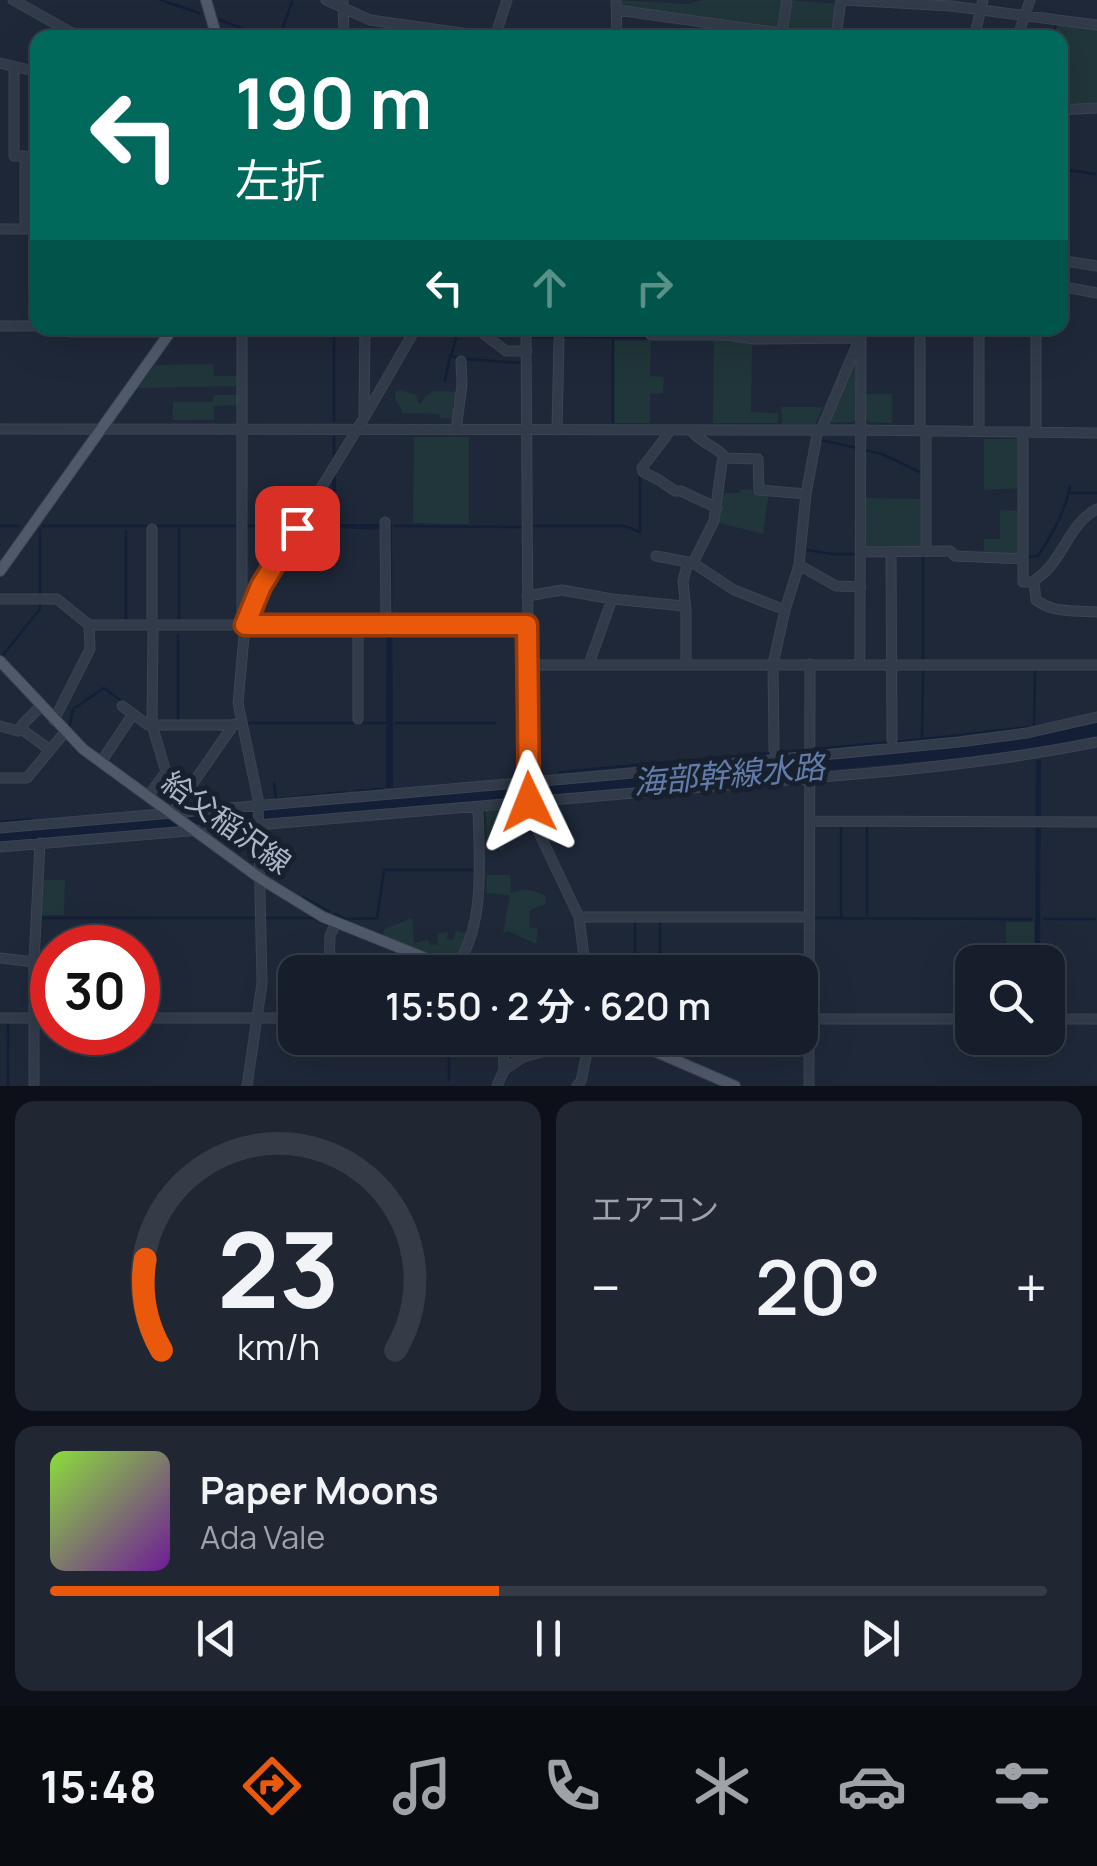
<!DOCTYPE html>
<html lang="ja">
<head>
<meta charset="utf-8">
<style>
  :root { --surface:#171e2b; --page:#202733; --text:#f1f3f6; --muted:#9ea2a9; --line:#363c47; --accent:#ea580c }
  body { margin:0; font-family:Manrope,"Noto Sans JP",sans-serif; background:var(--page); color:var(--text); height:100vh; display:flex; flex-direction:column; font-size:38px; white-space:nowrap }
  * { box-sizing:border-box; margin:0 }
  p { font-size:32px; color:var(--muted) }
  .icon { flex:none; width:55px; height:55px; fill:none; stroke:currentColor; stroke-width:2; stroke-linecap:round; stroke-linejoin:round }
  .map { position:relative; height:1086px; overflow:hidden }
  .side { display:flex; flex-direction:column; gap:15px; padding:15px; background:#0d1018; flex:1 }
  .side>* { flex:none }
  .hud { position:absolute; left:30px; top:30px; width:1038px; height:305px; border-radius:20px; box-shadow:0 10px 40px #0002,0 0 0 2px var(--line); background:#00695c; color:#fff; overflow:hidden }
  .buttons { position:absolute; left:955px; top:945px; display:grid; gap:20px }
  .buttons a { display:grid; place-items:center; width:110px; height:110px; border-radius:20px; background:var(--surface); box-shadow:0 10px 40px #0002,0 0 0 2px var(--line); font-size:50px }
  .speed { position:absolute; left:30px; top:925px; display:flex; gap:20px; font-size:50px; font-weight:700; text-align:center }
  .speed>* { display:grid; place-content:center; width:130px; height:130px; border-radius:50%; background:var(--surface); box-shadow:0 10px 40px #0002,0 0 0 2px var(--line); line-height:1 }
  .speed .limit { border:15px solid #d22; background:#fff; color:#111 }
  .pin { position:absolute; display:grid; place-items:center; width:85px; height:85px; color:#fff; margin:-42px; border-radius:20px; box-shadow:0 5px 15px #0006 }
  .me { position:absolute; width:110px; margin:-55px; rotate:358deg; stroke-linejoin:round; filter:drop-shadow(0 0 8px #0008) }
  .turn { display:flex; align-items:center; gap:35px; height:210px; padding:0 40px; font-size:45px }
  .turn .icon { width:130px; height:130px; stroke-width:2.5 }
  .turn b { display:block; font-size:70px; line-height:85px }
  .lanes { display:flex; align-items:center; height:95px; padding:0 40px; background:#0003; justify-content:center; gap:50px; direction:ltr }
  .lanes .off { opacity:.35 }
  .big { font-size:75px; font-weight:600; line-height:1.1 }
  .side .card { flex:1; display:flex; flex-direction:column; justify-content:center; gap:15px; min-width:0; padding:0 35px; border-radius:20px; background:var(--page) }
  .side .dial { align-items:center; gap:0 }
  .dial svg { height:260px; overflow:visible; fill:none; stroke:var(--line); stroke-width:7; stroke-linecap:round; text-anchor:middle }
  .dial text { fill:var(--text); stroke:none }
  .song { display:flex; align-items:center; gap:30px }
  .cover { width:120px; height:120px; border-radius:15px; background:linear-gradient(135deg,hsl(90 70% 55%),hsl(280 70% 35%)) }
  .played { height:10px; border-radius:5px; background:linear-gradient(90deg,var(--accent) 45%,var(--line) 45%) }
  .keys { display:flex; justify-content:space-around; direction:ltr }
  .heat { display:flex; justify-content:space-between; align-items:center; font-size:55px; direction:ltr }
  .side .tiles { flex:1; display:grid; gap:15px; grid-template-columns:1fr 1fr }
  .card:last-child { grid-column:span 2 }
  .trip { position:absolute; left:278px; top:955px; width:540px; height:100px; border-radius:20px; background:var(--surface); box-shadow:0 10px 40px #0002,0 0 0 2px var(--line); font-weight:600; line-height:100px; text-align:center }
  .tab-bar { display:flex; height:160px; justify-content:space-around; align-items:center; background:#090c11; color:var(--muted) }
  .tab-bar .icon { width:70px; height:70px }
  .tab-bar .on { color:var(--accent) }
  .tab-bar b { font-size:45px; color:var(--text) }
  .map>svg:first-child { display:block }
  .green { fill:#21363a }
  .water { fill:#121f37 }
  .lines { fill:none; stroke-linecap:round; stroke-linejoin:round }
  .stream { stroke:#121f37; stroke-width:2.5 }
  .minor-casing { stroke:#3c4453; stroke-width:11 }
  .major-casing { stroke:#3c4453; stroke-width:12 }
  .minor { stroke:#323b4a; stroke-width:9 }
  .major { stroke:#50596a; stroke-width:10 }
  .route-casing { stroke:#983908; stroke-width:25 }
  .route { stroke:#ea580c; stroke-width:18 }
  .labels { text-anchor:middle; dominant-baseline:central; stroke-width:10; stroke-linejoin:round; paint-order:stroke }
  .street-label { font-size:30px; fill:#acb5c7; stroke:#18202e }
  .water-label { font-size:32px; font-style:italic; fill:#627ca9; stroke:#18202e }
</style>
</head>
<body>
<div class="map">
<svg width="1097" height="1086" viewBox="0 0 1097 1086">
  <rect width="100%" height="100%" fill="#1f2839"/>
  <path class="green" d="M 618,0 L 688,4 L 703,0 L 785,0 L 781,29 L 620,8 Z
    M 788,0 L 839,4 L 833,37 L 785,31 Z
    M 1058,23 L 1097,28 L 1097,105 L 1060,108 L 1060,38 L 1052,38 Z
    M 714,340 L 752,344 L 751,412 L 778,413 L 778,423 L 713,423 Z
    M 614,341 L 651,341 L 650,376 L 664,377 L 663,393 L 650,394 L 650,423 L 614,423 Z
    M 860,361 L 859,417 L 853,422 L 826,423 L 851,362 Z
    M 213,364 L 214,376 L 239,376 L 239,386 L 138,388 L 155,365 Z
    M 401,390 L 416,395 L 419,405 L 426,396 L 434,391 L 458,392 L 458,403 L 453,403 L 453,407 L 457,408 L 455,419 L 440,418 L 439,414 L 403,413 L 395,398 L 395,392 Z
    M 865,394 L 892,394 L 892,423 L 869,422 L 865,418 Z
    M 214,395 L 239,395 L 239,405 L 214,406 L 214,420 L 173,420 L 173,402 L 213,402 Z
    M 781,407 L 823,407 L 815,424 L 782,424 Z
    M 414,437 L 469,437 L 469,524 L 413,523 Z
    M 984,439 L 1022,439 L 1022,488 L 984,490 Z
    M 742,489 L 769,492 L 763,534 L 716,522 L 720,493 L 739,493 Z
    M 864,498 L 920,499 L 920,550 L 864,550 Z
    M 1000,510 L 1022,511 L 1022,556 L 984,555 L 984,539 L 1000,539 Z
    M 503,808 L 504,849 L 487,849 L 486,809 Z
    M 487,875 L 510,875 L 511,894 C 520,887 537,890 546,897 L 545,904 L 530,910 L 529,927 L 538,929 L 536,944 L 508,931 L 503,933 L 510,895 L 486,893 Z
    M 41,880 L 65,880 L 64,915 L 38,915 Z
    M 412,918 L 414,943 L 428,940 L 429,944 L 437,945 L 438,933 L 448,932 L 447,939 L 453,940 L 456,931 L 467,933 L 456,962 L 452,964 L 382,935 L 385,929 Z
    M 1006,922 L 1034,922 L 1034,962 L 1006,962 Z"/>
  <path class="water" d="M 336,473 L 336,524 L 392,524 L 393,788 L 386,788 L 386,782 L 387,530 L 332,528 L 332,476 Z
    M 1097,721 L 1097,739 L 1025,752 L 1025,749 L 951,759 L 0,844 L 0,832 C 231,812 462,793 693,772 C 827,759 965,753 1097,721 Z
    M 1036,760 L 1041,760 L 1040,962 L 1035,962 Z"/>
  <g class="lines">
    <path class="stream" d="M 161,0 L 199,13
      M 220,20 L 268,38
      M 279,38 L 292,2
      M 623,38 L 623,37
      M 1051,38 L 1056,25
      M 27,153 L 38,153
      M 1060,169 L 1095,174
      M 459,328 L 451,356 L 465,359 L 522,363
      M 41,329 L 68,329
      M 183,330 L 236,330
      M 247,330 L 327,330
      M 335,330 L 362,330
      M 371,330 L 394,330
      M 924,332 L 974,332
      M 985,332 L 1032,332
      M 1041,332 L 1060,332
      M 531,333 L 531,328
      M 869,333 L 916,332
      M 562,337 L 649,338
      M 530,340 L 530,337 L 555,337
      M 531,353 L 531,363
      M 846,359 L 853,341
      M 445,380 L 450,357
      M 334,421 L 334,328
      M 613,422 L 613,340
      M 334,437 L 334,460
      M 822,438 L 821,440 L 857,448
      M 865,450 L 882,454 L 922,473
      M 1071,493 L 1097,493
      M 0,526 L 19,526
      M 43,526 L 151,526
      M 156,526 L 238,526
      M 246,526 L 294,526
      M 303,526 L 328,526
      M 395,526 L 522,527
      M 533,526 L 624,526 L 640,532 L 640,473
      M 179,529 L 179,621
      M 40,530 L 40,595
      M 806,550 L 833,554 L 858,554
      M 1028,557 L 1038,556 C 1051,536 1066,511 1070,486
      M 126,620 L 126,531
      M 2,656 L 40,609 L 40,602
      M 865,660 L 865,558
      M 923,661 L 923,554
      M 178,720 L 178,635
      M 248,723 L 385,723
      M 396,723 L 495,723
      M 1034,726 L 1035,671
      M 69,728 L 73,709 L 104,688 L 124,703
      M 922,738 L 923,671
      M 896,742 L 1029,727
      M 817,749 L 889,742
      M 559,772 L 803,750
      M 812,774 L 908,765
      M 274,783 L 276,799 L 299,797
      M 357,791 L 382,789
      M 324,794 L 346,792
      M 302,796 L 321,795
      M 0,822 L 30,819
      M 483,840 L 483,811
      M 303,897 L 329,911
      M 482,902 L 483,890
      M 335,914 L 346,919 L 377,918 L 384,870 L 476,870
      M 867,915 L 867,826
      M 841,916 L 841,825
      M 41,918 L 257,918
      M 265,918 L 313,918 L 331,927
      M 814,918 L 1031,919
      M 1044,919 L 1095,919
      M 635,972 L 635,922
      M 660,972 L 660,923
      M 8,1023 L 8,1086
      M 449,1038 L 449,1080"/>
    <g class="minor-casing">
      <path id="minor" d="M 13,0 L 81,38
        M 326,0 L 370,20 L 497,38
        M 343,0 L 344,38
        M 616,0 L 617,38
        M 844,0 L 951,6 L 1097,25
        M 617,10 L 816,38
        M 782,33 L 787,0
        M 495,37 L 507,0
        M 836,38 L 841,0
        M 974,38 L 983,0
        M 1017,38 L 1030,0
        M 0,63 L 38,72
        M 14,66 L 14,156 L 25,156 L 25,229
        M 1060,110 L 1097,108
        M 0,229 L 38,229
        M 1060,260 L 1097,266
        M 1060,286 L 1097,293
        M 0,326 L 38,326
        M 242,328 L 242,614 L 244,622
        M 476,328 L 506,351 L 527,351
        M 526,328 L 529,804 L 532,818 L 579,917 L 586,972
        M 651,328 L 651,335 L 724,335 L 754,339 L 854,338 L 859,340
        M 979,328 L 979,431
        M 1036,328 L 1036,432
        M 70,332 L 160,332 L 160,328
        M 364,415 L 365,328
        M 0,429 L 862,430 L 1097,433
        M 456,430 L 462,385 L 461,361
        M 557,430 L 559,340
        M 671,430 L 642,468 L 643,472 L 659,480 L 675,491 L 681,491 L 717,508
        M 691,430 C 700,443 716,446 726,458
        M 821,430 L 864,328
        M 920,431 L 920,328
        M 1097,509 C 1071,523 1065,552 1046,571 C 1042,575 1037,578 1034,582 L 1036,600 C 1055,614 1074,610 1097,612
        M 385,522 L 386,625
        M 926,551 L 926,431
        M 861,552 L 950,551 L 955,556 L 1023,559 L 1023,432
        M 891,552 L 892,740
        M 656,556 L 693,563 L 734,590 L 785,610
        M 1023,559 L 1023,582 L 1034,582
        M 693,563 L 714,521 L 722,462 L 726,458 L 758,459 L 759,490 L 806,494
        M 799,565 L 836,586 L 861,587
        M 527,596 L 562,590 L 612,599 L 684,606
        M 0,599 L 57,599 L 89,625 L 527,625
        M 152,625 L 152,529
        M 358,625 L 358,719
        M 153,626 L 152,725 L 233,725
        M 589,664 L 612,599
        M 686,664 L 686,611 L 683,581 L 688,562
        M 527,665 L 1097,665
        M 860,665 L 861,334
        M 122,706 L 148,725 L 152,725 L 166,772 L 148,796
        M 54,720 L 90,649 L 89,625
        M 0,726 L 18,731 L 23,724 L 41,706
        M 20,728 L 50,750
        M 774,750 L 773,664 L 785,610 L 799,565 L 806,494 L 818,430
        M 101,762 L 133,714
        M 0,778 L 27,778 L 65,732
        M 173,812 L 234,724
        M 810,821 L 1097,822
        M 0,828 L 600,776 L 959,742 L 1027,733 L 1097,717
        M 0,847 C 231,826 462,809 692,788 C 827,776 965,769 1097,742
        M 579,917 L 809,917
        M 0,958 L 34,962
        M 329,972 L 330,936 L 336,922
        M 452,972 C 487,930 479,859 478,808
        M 0,1018 L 52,1018
        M 138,1018 L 295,1018
        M 800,1019 L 972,1019
        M 1048,1019 L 1097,1019
        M 673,1038 L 674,1058
        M 504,1070 L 523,1057 L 545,1051 L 545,1038
        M 34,1086 L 34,962 L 40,843
        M 247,1086 L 262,983 L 258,799 L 238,703 L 245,625 L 261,586 L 364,418 L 416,328
        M 497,1086 L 504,1070 L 503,1038
        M 577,1086 L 581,1081 L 590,1038
        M 809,1086 L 810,664"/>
    </g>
    <g class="major-casing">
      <path id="major" d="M 206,0 L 217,38
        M 0,571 L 173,328
        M 0,661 L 83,749 L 261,879 L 323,917 L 460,972
        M 624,1038 L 735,1086"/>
    </g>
    <use href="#minor" class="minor"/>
    <use href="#major" class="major"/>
  </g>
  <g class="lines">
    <g class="route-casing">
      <path id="route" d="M 297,528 L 261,586 L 245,625 L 527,625 L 529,802"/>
    </g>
    <use href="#route" class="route"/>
  </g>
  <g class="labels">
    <g class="street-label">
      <text transform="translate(227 822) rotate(36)">給父稲沢線</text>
    </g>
    <g class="water-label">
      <text transform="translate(729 774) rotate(-5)">海部幹線水路</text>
    </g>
  </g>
</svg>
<div class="buttons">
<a><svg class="icon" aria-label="search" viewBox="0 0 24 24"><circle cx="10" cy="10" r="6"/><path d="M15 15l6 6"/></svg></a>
</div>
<div class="speed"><div class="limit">30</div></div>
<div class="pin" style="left:297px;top:528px;background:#d93025"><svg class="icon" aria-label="arrive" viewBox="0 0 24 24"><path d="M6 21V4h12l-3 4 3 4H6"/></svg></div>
<svg class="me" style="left:529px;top:802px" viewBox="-20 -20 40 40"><path d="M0-17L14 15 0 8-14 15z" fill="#ea580c" stroke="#fff" stroke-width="4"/></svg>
<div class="trip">15:50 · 2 分 · 620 m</div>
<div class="hud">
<div class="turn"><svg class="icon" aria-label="left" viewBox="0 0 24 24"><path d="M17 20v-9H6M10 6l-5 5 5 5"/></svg><div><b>190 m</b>左折</div></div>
<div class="lanes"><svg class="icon" aria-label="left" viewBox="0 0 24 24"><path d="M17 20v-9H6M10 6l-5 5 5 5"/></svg><svg class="icon off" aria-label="ahead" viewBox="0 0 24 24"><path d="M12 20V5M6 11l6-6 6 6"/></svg><svg class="icon off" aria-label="right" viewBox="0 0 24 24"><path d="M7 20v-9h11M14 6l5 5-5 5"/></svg></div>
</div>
</div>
<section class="side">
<div class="tiles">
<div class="card dial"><svg viewBox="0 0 100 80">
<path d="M14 69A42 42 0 1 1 86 69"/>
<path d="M14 69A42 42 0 0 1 9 41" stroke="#ea580c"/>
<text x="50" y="56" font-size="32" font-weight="700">23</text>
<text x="50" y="72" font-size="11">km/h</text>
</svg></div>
<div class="card"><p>エアコン</p>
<div class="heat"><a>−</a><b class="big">20°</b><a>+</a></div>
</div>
<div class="card">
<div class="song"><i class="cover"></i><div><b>Paper Moons</b><p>Ada Vale</p></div></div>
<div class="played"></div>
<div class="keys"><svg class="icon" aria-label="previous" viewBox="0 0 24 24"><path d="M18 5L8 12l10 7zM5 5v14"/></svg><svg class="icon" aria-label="pause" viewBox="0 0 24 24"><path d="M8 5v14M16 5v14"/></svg><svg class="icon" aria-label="next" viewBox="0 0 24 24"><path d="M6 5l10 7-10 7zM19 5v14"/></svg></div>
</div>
</div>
</section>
<nav class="tab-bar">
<b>15:48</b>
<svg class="icon on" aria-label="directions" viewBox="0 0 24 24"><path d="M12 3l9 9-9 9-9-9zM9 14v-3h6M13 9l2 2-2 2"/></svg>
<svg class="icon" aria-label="music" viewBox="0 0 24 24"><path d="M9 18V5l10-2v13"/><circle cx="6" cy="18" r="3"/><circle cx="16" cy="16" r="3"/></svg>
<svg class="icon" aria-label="phone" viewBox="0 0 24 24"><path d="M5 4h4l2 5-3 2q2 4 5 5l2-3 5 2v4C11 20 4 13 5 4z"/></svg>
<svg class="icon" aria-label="climate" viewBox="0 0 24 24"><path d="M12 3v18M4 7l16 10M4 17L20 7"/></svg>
<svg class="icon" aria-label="car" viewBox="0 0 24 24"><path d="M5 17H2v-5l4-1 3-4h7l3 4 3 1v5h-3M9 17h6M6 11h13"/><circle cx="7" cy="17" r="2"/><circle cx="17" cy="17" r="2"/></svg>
<svg class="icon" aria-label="filters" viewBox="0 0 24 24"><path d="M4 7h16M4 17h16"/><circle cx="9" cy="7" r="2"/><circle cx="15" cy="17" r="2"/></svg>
</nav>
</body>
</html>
